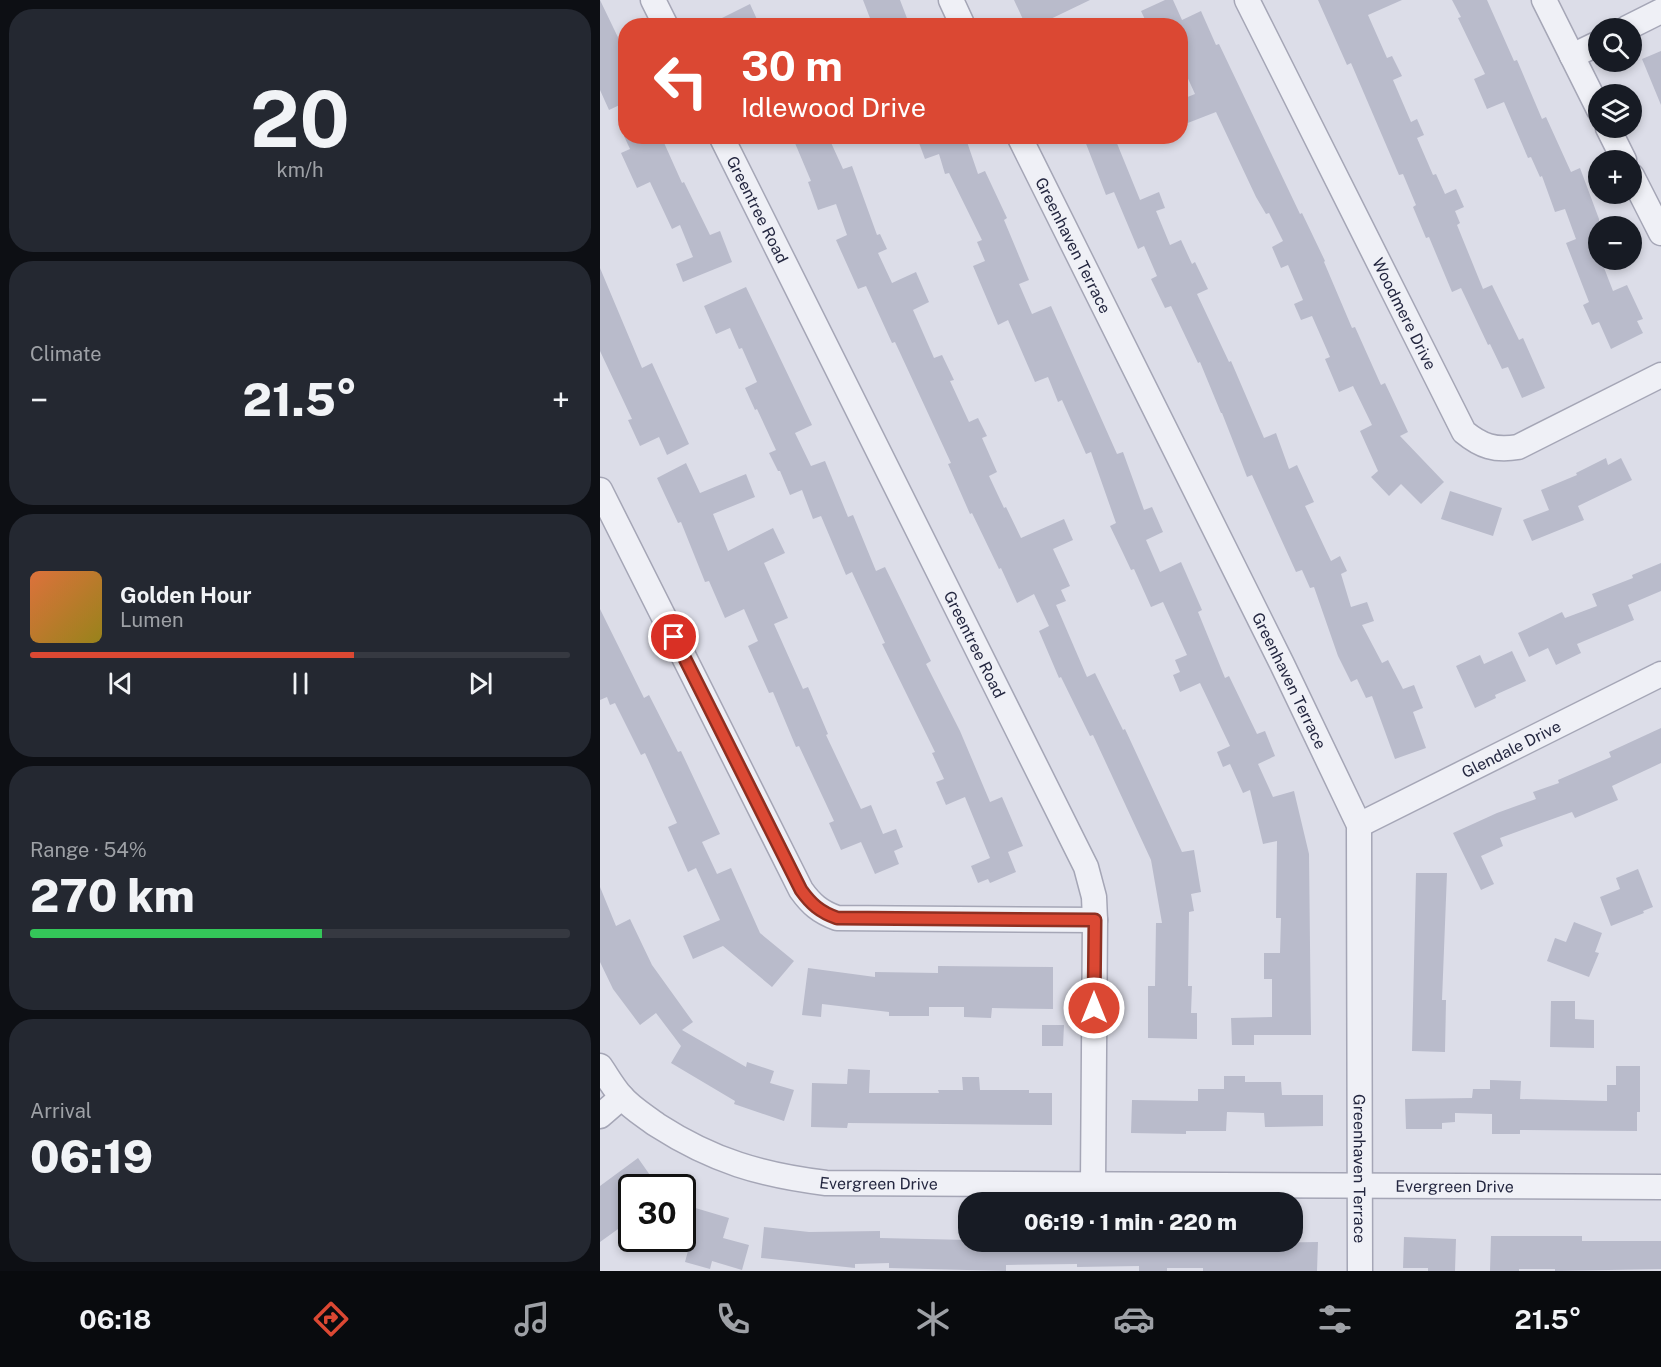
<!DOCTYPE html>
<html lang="en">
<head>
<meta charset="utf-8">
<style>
  :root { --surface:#171b24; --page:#242831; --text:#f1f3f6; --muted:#9ea1a6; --line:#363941; --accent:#db4833 }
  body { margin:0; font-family:"Public Sans",sans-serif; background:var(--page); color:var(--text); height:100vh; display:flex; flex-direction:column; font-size:22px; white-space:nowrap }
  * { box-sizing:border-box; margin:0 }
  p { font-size:20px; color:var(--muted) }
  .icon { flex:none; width:33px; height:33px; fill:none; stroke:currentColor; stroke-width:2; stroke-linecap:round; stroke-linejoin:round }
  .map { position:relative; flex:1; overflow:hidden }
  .panel { display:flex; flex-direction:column; gap:9px; padding:9px; background:#0d0f14; width:600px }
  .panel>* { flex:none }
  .banner { position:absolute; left:18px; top:18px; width:570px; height:126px; border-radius:24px; box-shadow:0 3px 9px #0003; background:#db4833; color:#fff; overflow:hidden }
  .tools { position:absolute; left:988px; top:18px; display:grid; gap:12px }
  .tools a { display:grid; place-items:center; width:54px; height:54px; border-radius:50%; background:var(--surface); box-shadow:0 3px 9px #0003; font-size:30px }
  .speed { position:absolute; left:18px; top:1174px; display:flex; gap:12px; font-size:30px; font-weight:700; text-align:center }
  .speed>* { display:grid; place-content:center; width:78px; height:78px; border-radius:50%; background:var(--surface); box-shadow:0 3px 9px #0003; line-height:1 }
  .speed .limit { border:3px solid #111; border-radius:9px; background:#fff; color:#111 }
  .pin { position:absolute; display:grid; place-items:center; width:51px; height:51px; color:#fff; margin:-26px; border:3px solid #fff; border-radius:50%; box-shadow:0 2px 6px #0007 }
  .me { position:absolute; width:66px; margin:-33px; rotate:0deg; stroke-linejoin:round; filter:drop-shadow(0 0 4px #0008) }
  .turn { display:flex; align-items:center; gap:21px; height:126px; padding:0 24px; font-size:27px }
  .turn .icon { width:78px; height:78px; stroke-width:2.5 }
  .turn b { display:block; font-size:42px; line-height:51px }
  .big { font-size:45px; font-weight:800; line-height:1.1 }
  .panel .card { flex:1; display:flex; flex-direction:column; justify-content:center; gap:9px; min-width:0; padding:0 21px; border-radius:24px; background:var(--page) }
  .panel .dial { align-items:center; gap:0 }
  .dial b { font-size:78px; line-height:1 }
  .song { display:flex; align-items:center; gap:18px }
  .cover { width:72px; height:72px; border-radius:9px; background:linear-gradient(135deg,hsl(20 70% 55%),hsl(50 70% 35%)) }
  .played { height:6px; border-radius:3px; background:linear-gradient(90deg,var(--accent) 60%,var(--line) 60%) }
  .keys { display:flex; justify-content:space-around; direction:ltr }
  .heat { display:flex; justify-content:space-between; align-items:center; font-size:33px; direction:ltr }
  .charge { height:9px; border-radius:4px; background:linear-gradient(90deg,#34c759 54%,var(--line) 0) }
  .trip { position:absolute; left:358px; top:1192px; width:345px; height:60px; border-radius:24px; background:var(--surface); box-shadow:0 3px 9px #0003; font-weight:800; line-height:60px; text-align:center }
  .menu { display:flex; height:96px; justify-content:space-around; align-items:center; background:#090b0e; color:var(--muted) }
  .menu .icon { width:42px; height:42px }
  .menu .current { color:var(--accent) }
  .menu b { font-size:27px; color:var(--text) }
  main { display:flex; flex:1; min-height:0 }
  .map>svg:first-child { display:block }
  .building { fill:#b9bbcb }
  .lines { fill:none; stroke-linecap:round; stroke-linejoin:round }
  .street-casing { stroke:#a5a6b6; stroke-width:27 }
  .street { stroke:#eff0f6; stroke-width:24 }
  .route-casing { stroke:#8e2f21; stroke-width:15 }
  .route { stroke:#db4833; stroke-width:10 }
  .labels { text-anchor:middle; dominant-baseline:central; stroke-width:6; stroke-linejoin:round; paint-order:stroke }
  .street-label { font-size:16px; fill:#242740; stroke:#ebedf5 }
</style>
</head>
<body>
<main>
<section class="panel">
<div class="card dial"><b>20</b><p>km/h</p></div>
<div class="card"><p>Climate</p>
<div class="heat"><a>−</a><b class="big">21.5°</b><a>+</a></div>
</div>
<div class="card">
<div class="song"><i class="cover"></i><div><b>Golden Hour</b><p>Lumen</p></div></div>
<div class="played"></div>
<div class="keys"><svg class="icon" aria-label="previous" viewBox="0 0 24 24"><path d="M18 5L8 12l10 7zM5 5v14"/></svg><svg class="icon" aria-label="pause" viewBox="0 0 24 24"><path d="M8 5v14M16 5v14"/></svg><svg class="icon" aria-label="next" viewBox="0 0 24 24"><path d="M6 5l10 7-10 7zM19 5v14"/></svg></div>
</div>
<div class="card"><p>Range · 54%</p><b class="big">270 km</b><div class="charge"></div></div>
<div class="card"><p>Arrival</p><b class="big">06:19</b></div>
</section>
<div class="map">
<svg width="1061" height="1271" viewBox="0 0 1061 1271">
  <rect width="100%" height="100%" fill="#dcdde8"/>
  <path class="building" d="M 0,0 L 26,54 L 26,102 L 9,110 L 0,90 Z
    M 263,0 L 300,0 L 310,26 L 273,26 Z
    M 414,0 L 490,0 L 436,26 L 426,26 Z
    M 565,0 L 573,0 L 582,20 L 601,11 L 616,45 L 619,44 L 700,214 L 702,213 L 725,261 L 724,262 L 752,328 L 755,327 L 781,385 L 785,383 L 808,432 L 800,436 L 844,482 L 821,504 L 801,484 L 789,496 L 771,477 L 778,471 L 760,431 L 772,425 L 753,386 L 739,392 L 725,359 L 730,357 L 712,316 L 701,320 L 694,304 L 703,300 L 688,265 L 681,268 L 672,247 L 683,241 L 669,213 L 666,214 L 656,197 L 616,112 L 580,126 L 580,100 L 595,94 L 580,61 L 580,26 L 548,26 L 541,11 Z
    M 718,0 L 802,0 L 768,15 L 787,58 L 792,56 L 802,76 L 793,80 L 811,122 L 817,119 L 824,135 L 817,138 L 833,175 L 836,174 L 845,194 L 856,189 L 864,207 L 855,211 L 860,223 L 857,225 L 883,289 L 892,285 L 919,340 L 923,338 L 945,388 L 922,398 L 908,367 L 902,369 L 890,344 L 888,345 L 861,288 L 852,292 L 829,237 L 826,238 L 813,207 L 816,205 L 803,174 L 799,175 L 751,63 L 747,65 Z
    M 852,0 L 887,0 L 914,61 L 917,60 L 942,119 L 946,117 L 971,172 L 980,168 L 999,219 L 999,260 L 1001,260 L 1013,291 L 1027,285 L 1043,319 L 1037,321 L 1043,333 L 1011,349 L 999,322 L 992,325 L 983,305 L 989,302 L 966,243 L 976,239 L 965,209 L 955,212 L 942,176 L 940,177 L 931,157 L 928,158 L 904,102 L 887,109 L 874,79 L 885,74 L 858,18 L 861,17 Z
    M 150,4 L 160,26 L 106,26 Z
    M 1061,51 L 1061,105 L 1042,59 Z
    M 24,136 L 61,136 L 82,183 L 84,182 L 110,235 L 120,231 L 132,262 L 83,282 L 76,264 L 93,257 L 80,225 L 72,229 L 50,182 L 37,188 L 21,153 L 30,149 Z
    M 192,136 L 228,136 L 243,169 L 252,166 L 277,235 L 280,234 L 287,249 L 278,253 L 292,283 L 316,272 L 329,302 L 313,310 L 334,358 L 342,355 L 354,380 L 350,381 L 369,422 L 378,418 L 387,436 L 382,438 L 397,472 L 389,476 L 404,508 L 406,507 L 421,538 L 464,519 L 473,540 L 453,549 L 470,586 L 461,590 L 466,601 L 456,605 L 487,677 L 495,673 L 523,730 L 525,729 L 582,852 L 594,850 L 601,892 L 591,894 L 594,911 L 589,912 L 588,986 L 592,986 L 591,1013 L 597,1013 L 597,1039 L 548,1038 L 548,986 L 555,986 L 556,923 L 562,923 L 551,860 L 493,735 L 490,736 L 461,677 L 459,678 L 439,631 L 449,626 L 434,594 L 417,603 L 401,568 L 399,569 L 372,513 L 370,514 L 348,464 L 351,463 L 295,342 L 292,343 L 266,286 L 258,289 L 236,240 L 247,235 L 236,204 L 218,210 L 208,182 L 211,181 Z
    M 327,136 L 365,136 L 378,174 L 385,171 L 407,218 L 404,220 L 429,280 L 419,284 L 432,314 L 451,306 L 517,454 L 523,452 L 544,510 L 552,507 L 563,532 L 546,540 L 560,572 L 581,562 L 602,610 L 598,612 L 625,678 L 629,676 L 657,734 L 665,731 L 675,756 L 658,764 L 673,797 L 694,791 L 709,854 L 711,1035 L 654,1035 L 654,1045 L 632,1045 L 631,1018 L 672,1017 L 672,979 L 664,979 L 664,953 L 680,953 L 681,918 L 676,918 L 677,841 L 663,844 L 650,790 L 643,793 L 630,764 L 623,767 L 617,752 L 630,746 L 600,683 L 580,692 L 573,675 L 580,672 L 575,660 L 587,655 L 563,602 L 551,607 L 534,569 L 531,570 L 523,553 L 510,526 L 516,523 L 491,452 L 486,454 L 462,400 L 458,402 L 448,377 L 435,382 L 408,320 L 398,325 L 373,266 L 385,261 L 377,242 L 382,240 L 349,173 L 345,174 L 339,154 L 325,159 L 319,143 L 328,140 Z
    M 483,136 L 514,136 L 540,200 L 559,192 L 565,208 L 556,211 L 570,245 L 581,240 L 592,264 L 595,262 L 608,289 L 597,294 L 629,362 L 631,361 L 664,438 L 676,433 L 689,469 L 697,465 L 714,502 L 705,506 L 731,561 L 740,556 L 747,571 L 741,574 L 751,607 L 767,602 L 774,621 L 762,625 L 782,663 L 788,660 L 803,689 L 814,685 L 823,708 L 813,712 L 826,748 L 795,759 L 772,696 L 766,698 L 757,679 L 751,682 L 738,656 L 714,587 L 710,588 L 702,570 L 696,572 L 652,475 L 647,477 L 622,413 L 621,413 L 600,362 L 598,363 L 571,306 L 565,308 L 551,279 L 557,276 L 544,246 L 538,249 L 514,192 L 506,195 Z
    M 0,268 L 42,368 L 52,363 L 89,444 L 67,455 L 59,437 L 40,446 L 28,420 L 32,419 L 0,351 Z
    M 146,287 L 212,425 L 195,433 L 211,466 L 225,461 L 248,517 L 253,515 L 276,571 L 285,567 L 331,661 L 326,664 L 360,731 L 390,802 L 402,797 L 423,846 L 408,852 L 416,872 L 390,883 L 388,879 L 378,883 L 371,866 L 390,858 L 365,797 L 346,805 L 336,782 L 344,779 L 332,753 L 335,752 L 282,644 L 285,643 L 252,572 L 246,575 L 221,516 L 213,519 L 202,490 L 190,495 L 180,471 L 178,471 L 169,453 L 176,450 L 157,409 L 155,410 L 145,388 L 157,382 L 142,348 L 139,349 L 130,328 L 116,334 L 104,306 Z
    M 1006,458 L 1008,465 L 1021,458 L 1032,480 L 978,506 L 984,520 L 932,541 L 923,520 L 949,510 L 941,490 L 977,475 L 976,473 Z
    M 86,463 L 100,493 L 146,474 L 155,497 L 113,514 L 128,551 L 173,528 L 185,553 L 164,563 L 188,618 L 174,624 L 203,689 L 208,687 L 228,734 L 226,735 L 261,809 L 271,805 L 283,834 L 296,829 L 303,847 L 294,851 L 299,864 L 275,874 L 261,842 L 241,850 L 229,823 L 234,821 L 199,746 L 196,747 L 173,692 L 169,693 L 148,646 L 158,641 L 144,609 L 125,618 L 109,581 L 105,582 L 81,522 L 78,523 L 57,478 Z
    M 850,491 L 902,508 L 893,536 L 841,519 Z
    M 1061,563 L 1061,591 L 1028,605 L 1034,620 L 977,644 L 981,653 L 956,665 L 948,648 L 929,657 L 918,633 L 962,612 L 965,618 L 997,606 L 992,594 L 1033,578 L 1032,575 Z
    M 0,609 L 44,698 L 49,695 L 78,752 L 81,751 L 120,834 L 102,842 L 117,874 L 131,868 L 160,933 L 194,961 L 172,987 L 123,946 L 93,959 L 83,936 L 120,920 L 96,868 L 88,872 L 68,827 L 77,823 L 45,753 L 41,755 L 15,703 L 10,705 L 7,697 L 0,700 Z
    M 912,651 L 926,681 L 895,695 L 896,698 L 875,708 L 856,666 L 880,655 L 884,664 Z
    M 1061,728 L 1061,763 L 1012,786 L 1018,800 L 975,818 L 972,812 L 900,838 L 903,846 L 881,856 L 894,884 L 881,890 L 853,833 L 897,813 L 936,799 L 933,792 L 959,783 L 958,780 L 1011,757 L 1009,752 Z
    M 1038,869 L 1053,907 L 1043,911 L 1044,913 L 1011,926 L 1000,897 L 1020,889 L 1016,878 Z
    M 816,873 L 847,873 L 842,1000 L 846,1000 L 845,1052 L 812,1051 Z
    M 0,887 L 16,926 L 30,919 L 52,965 L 93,1022 L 82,1030 L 146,1067 L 147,1062 L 174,1071 L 170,1083 L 194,1090 L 184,1121 L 134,1104 L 135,1101 L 71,1063 L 81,1046 L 56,1013 L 40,1025 L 13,989 L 0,962 Z
    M 974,922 L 1002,933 L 995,952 L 999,953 L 989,977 L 947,961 L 955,938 L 966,942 Z
    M 338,966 L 453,967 L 453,1009 L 392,1008 L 391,1018 L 364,1017 L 364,1007 L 329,1007 L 329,1016 L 289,1016 L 289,1012 L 222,1004 L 221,1017 L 202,1015 L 208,968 L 275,977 L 275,972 L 338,973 Z
    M 951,1001 L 975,1001 L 975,1019 L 994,1020 L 994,1048 L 950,1047 Z
    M 442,1025 L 464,1025 L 463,1046 L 442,1046 Z
    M 1016,1066 L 1040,1066 L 1040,1112 L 1037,1112 L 1037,1131 L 920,1130 L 920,1134 L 892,1134 L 892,1114 L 855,1113 L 855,1122 L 842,1123 L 842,1129 L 806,1129 L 805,1099 L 872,1098 L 873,1089 L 890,1089 L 890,1080 L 921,1081 L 920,1099 L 1007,1101 L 1007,1085 L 1016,1085 Z
    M 248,1069 L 270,1070 L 269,1093 L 339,1093 L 338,1090 L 363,1090 L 362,1077 L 379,1077 L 380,1090 L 429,1090 L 429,1093 L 452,1093 L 452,1125 L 248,1123 L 247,1128 L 211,1127 L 212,1083 L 247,1084 Z
    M 624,1076 L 645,1076 L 645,1082 L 681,1082 L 682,1095 L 723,1095 L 723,1126 L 665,1127 L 664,1113 L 627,1112 L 626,1131 L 586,1131 L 586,1134 L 531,1133 L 532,1100 L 598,1101 L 598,1089 L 624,1089 Z
    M 38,1158 L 59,1188 L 32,1188 L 32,1219 L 0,1242 L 0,1186 Z
    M 82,1204 L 129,1218 L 123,1238 L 149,1245 L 142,1270 L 112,1261 L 110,1269 L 85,1262 L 94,1229 L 82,1225 Z
    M 164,1227 L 209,1232 L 280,1231 L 280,1238 L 369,1240 L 369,1242 L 592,1242 L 592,1244 L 718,1242 L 717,1271 L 603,1271 L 603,1268 L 567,1268 L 567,1271 L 539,1271 L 539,1266 L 477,1267 L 477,1264 L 406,1265 L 406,1271 L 289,1268 L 289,1263 L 255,1264 L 255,1268 L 161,1258 Z
    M 891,1236 L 982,1236 L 982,1241 L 1061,1241 L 1061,1269 L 955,1271 L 955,1269 L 919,1269 L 919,1271 L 890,1271 Z
    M 804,1237 L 856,1239 L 855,1271 L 828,1271 L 828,1268 L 803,1268 Z"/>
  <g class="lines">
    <g class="street-casing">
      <g id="street">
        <path d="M 53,0 L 66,26"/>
        <path d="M 351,0 L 363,26"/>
        <path id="s1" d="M 647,0 L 864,432 C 881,446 895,451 918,447 L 1061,375"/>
        <path d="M 944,0 L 999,110"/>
        <path d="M 1027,28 L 1061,11"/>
        <path d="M 972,56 L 999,43"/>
        <path d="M 1008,128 L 1024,160"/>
        <path id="s2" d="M 121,136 L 486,867 L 494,897 L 495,920 L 493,1184"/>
        <path id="s3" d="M 419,136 L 682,664 L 759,825 L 760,1271"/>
        <path d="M 1032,176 L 1061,233"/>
        <path d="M 0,490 L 201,890 C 211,904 220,912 237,918 L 495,920"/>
        <path id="s4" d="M 759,825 L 1061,674"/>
        <path id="s5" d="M 0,1066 C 7,1076 13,1087 21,1096 C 31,1108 45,1116 57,1125 C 113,1161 161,1175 226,1183 L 1061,1187"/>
        <path d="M 0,1116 L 22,1097"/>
      </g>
    </g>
    <use href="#street" class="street"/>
  </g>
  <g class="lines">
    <g class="route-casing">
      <path id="route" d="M 74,637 L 201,890 C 211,904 220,912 237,918 L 495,920 L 494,1008"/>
    </g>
    <use href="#route" class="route"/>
  </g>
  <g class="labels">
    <g class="street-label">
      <text stroke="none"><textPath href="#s2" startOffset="82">Greentree Road</textPath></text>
      <text stroke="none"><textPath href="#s3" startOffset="122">Greenhaven Terrace</textPath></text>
      <text stroke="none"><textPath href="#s1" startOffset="351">Woodmere Drive</textPath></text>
      <text stroke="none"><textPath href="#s2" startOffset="568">Greentree Road</textPath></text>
      <text stroke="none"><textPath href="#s3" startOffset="608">Greenhaven Terrace</textPath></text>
      <text stroke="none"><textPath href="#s4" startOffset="170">Glendale Drive</textPath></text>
      <text stroke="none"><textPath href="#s3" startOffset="1112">Greenhaven Terrace</textPath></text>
      <text stroke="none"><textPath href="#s5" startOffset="316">Evergreen Drive</textPath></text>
      <text stroke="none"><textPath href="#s5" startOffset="892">Evergreen Drive</textPath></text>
    </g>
  </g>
</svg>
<div class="tools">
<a><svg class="icon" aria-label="search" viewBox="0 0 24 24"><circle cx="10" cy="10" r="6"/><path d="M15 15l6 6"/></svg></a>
<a><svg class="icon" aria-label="layers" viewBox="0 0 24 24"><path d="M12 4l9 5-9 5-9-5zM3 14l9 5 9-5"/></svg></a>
<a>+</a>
<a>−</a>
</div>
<div class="speed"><div class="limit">30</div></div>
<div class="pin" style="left:74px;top:637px;background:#d93025"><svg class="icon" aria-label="arrive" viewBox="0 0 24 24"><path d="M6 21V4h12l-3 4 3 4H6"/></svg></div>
<svg class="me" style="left:494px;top:1008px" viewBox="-20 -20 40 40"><circle r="17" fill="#db4833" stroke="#fff" stroke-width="3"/><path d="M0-11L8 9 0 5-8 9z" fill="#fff"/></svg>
<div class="trip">06:19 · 1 min · 220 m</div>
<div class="banner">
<div class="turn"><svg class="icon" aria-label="left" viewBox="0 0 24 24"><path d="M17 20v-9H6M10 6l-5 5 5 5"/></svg><div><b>30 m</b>Idlewood Drive</div></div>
</div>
</div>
</main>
<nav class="menu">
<b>06:18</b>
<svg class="icon current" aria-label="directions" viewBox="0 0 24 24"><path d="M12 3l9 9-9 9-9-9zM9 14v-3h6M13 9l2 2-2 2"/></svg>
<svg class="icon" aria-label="music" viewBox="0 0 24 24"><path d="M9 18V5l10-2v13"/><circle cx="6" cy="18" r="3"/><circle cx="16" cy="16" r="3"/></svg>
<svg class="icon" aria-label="phone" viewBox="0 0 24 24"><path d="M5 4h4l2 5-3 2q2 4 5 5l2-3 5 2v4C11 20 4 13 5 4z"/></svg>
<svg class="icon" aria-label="climate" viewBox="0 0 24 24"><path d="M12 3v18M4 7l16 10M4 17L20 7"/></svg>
<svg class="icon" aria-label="car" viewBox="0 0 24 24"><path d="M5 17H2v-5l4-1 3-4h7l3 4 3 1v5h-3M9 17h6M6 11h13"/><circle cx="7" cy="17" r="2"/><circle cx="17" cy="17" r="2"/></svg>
<svg class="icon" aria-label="filters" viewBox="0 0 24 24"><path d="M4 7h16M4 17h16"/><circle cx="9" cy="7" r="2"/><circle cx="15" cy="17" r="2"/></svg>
<b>21.5°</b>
</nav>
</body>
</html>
